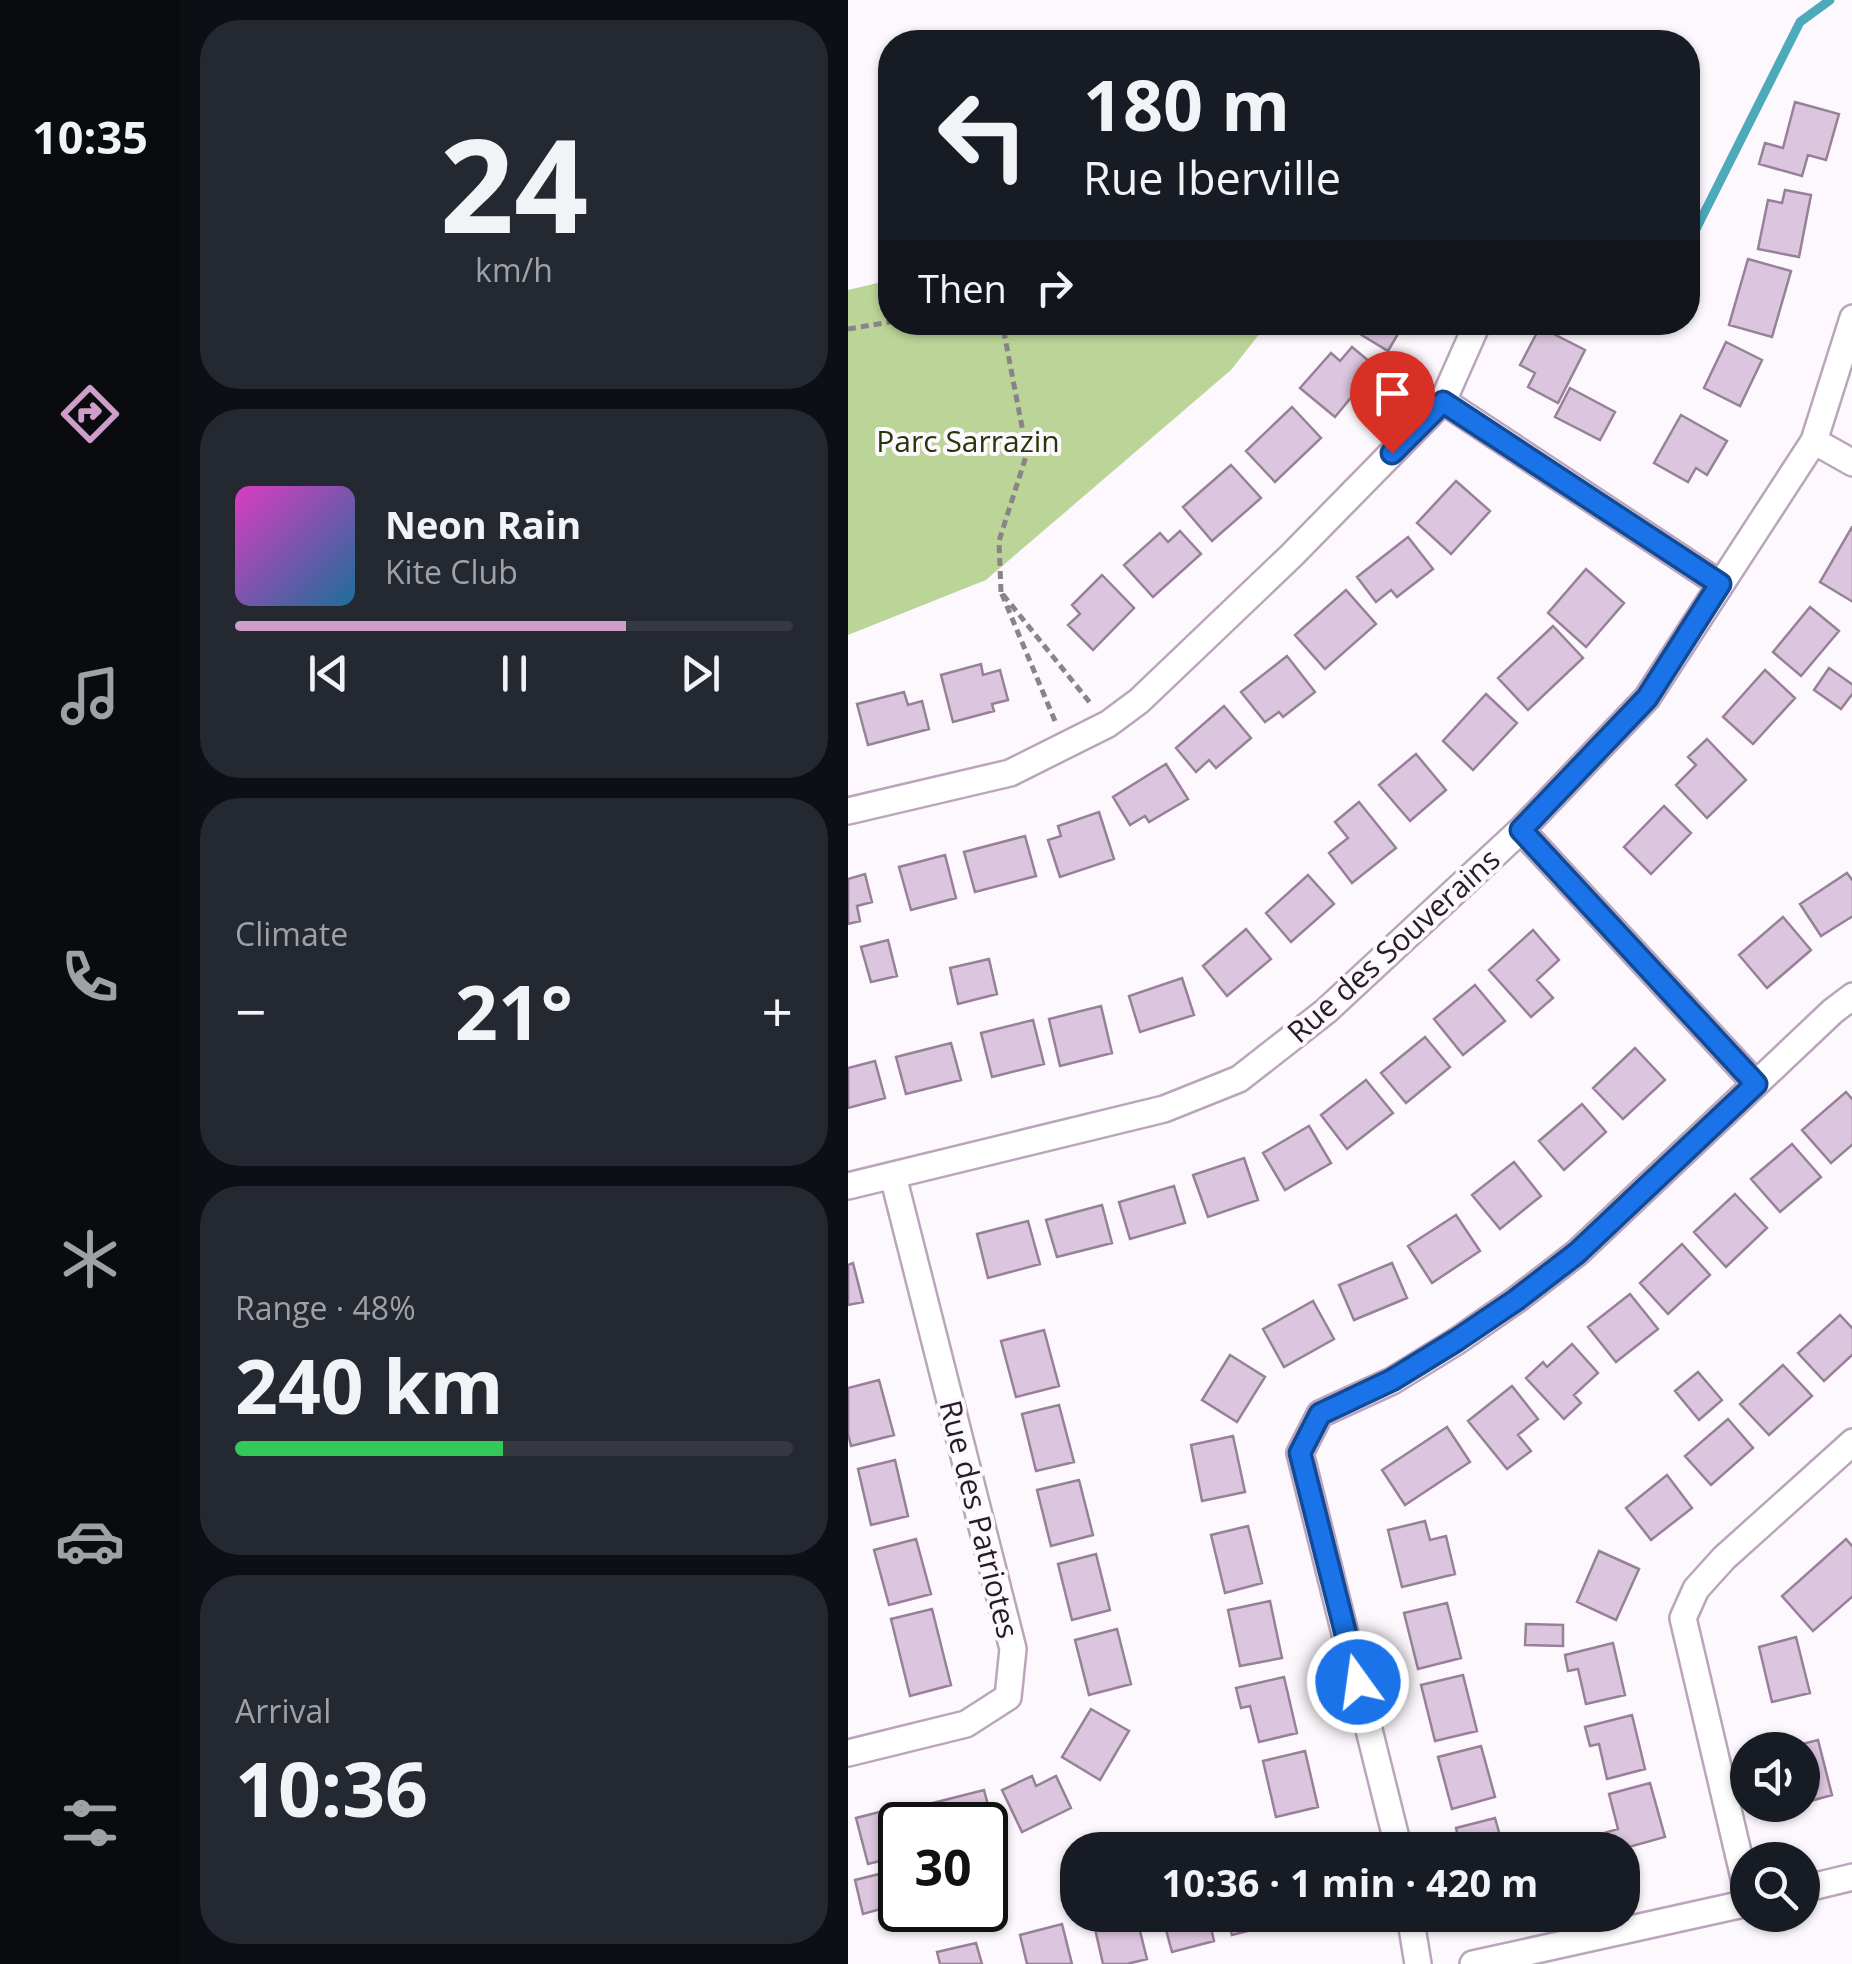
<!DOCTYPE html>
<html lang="en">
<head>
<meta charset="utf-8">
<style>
  :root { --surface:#171b24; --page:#242831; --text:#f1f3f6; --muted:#9ea1a6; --line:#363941; --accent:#ce9dc9 }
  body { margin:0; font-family:"Open Sans",sans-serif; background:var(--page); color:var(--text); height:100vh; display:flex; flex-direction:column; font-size:38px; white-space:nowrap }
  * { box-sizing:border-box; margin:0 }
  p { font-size:32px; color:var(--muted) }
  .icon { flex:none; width:55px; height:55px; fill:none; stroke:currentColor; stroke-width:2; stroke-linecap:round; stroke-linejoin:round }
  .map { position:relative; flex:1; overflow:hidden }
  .drawer { display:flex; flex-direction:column; gap:20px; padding:20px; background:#0d0f14; width:668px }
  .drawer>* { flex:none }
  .banner { position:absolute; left:30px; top:30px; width:822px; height:305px; border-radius:40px; box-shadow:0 2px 8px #0004; background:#171b24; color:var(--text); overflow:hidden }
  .buttons { position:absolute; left:882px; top:1732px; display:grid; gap:20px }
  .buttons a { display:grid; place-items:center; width:90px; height:90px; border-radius:50%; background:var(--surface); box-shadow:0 2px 8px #0004; font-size:50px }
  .speed { position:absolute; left:30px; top:1802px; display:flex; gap:20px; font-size:50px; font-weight:700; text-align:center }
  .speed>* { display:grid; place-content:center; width:130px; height:130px; border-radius:50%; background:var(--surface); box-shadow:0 2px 8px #0004; line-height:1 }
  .speed .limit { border:5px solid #111; border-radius:15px; background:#fff; color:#111 }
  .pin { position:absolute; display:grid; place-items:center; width:85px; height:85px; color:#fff; margin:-102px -42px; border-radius:50% 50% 50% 0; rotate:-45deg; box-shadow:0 0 10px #0007 }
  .pin .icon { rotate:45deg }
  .me { position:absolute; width:110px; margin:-55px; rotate:346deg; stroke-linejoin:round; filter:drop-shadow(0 0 8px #0008) }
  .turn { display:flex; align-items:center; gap:35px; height:210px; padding:0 40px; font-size:45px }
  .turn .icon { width:130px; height:130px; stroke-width:2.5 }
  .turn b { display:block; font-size:70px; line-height:85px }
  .then { display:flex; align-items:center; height:95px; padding:0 40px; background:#0003; gap:20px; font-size:38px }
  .big { font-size:75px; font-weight:700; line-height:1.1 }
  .drawer .tile { flex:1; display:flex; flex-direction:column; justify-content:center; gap:15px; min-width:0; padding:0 35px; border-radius:40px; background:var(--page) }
  .drawer .dial { align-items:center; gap:0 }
  .dial b { font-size:130px; line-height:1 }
  .song { display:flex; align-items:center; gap:30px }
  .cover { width:120px; height:120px; border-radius:15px; background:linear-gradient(135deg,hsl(310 70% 55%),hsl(200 70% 35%)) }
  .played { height:10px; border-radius:5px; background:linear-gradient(90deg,var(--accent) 70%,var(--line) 70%) }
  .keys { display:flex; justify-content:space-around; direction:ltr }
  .heat { display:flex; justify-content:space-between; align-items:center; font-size:55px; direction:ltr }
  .charge { height:15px; border-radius:8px; background:linear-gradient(90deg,#34c759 48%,var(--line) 0) }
  .trip { position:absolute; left:212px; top:1832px; width:580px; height:100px; border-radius:40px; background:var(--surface); box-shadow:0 2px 8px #0004; font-weight:700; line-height:100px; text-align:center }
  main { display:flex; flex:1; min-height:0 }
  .tabs { display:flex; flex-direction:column; width:180px; justify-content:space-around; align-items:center; background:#090b0e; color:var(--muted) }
  .tabs .icon { width:70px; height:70px }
  .tabs .on { color:var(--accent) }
  .tabs b { font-size:45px; color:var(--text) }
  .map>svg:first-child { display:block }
  .green { fill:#bbd497 }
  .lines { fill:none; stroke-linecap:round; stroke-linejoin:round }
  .stream { stroke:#4daabb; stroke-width:9 }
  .building { fill:#dcc5de; stroke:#978198; stroke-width:2.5 }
  .minor-casing { stroke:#bba5bc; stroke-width:30 }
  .path { stroke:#8a838a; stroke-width:5; stroke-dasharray:8 5; stroke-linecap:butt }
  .minor { stroke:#fff; stroke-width:25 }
  .route-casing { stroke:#114b97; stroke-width:25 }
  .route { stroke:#1a73e8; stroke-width:18 }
  .labels { text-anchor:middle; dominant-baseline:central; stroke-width:8; stroke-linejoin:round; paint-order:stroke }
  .park-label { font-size:30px; fill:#283707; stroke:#fdf8fd }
  .street-label { font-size:30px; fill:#251c25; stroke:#fdf8fd }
</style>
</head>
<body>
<main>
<nav class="tabs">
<b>10:35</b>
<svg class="icon on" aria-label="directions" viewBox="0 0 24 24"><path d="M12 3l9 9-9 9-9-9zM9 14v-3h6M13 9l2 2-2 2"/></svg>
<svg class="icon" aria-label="music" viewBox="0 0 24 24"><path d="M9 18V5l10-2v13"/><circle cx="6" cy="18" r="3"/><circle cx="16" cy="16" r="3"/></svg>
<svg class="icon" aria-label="phone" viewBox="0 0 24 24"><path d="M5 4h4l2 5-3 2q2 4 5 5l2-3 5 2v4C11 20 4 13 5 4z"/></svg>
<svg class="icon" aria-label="climate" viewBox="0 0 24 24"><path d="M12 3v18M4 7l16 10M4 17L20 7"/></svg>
<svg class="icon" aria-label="car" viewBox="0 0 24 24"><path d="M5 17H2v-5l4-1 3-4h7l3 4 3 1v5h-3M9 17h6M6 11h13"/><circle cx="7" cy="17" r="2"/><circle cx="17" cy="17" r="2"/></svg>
<svg class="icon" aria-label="filters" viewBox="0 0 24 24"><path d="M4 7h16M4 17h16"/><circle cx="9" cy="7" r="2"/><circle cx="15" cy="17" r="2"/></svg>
</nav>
<section class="drawer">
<div class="tile dial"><b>24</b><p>km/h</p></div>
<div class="tile">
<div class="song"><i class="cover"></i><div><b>Neon Rain</b><p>Kite Club</p></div></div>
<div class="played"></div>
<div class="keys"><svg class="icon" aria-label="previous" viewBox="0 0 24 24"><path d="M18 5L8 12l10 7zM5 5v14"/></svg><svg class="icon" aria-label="pause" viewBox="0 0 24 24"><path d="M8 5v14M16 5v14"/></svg><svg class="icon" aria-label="next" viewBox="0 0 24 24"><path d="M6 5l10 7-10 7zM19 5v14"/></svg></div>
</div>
<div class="tile"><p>Climate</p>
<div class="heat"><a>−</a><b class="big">21°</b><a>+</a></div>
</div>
<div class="tile"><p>Range · 48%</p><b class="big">240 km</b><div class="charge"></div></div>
<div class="tile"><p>Arrival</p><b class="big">10:36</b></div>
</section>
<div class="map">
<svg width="1005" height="1964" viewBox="0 0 1005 1964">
  <rect width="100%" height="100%" fill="#fdf8fd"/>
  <path class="green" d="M 42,280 L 42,322 L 420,323 L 383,370 L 138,580 L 0,635 L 0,290 Z"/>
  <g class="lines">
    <path class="stream" d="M 840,245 L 952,22 L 982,0"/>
  </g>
  <path class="building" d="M 947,102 L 991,114 L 978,160 L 960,155 L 954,176 L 911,164 L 917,143 L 935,148 Z
    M 937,190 L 963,195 L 951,257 L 910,249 L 920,200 L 934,203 Z
    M 900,259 L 943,271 L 924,337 L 881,325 Z
    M 498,322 L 557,322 L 540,351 L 497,325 Z
    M 692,327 L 737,350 L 710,403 L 680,387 L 687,373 L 672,365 Z
    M 878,342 L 914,360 L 892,406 L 856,388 Z
    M 504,347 L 528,367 L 487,417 L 452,388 L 483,353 L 492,361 Z
    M 722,388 L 767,412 L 752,440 L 707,417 Z
    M 444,407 L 473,438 L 427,482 L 398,451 Z
    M 833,415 L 879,441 L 859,475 L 848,468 L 840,482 L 806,463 Z
    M 383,465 L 413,498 L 364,541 L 335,507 Z
    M 608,481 L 642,511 L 603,554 L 569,523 Z
    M 1004,527 L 1005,527 L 1005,602 L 972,582 Z
    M 332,531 L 353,554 L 305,597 L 276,565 L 312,533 L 320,542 Z
    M 560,537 L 585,569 L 549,597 L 543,590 L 528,602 L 509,577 Z
    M 738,569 L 776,603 L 738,647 L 700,613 Z
    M 254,575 L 286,608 L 245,650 L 220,625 L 232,614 L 224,605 Z
    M 498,590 L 528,624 L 477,669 L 447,635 Z
    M 962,607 L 991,631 L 953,676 L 925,652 Z
    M 705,626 L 735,658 L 680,710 L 650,678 Z
    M 439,656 L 467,692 L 435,717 L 431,712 L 417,722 L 393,692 Z
    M 133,664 L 135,675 L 152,670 L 160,700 L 144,704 L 146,711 L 105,722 L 93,675 Z
    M 981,668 L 1005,685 L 1005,693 L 993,709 L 966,690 Z
    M 917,670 L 947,698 L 905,744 L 875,717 Z
    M 56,692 L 60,705 L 74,701 L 81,729 L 20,745 L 9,704 Z
    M 638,694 L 669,723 L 625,770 L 595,741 Z
    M 376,706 L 403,738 L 368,768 L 361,760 L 348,772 L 328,748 Z
    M 859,739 L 898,780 L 859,818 L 828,785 L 848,765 L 840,757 Z
    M 568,754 L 598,790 L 562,821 L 531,785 Z
    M 318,764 L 340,799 L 301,822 L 297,816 L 282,825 L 265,797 Z
    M 511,802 L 548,848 L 504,883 L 481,853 L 500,838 L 487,822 Z
    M 816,806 L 843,833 L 803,874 L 776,847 Z
    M 251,812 L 266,859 L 212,877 L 200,840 L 213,836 L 210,826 Z
    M 177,836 L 188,876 L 127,892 L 116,852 Z
    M 97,855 L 108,898 L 63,910 L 51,867 Z
    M 999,873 L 1005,881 L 1005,916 L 973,936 L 952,904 Z
    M 17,874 L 24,902 L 9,906 L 12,921 L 0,924 L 0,879 Z
    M 460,875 L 486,904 L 443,942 L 418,913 Z
    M 935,917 L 963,950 L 919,988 L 891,955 Z
    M 398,929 L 423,959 L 379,996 L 355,966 Z
    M 685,930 L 711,960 L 689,980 L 705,998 L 683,1017 L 641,970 Z
    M 40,940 L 49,976 L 23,982 L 13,947 Z
    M 141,959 L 149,994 L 110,1004 L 102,968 Z
    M 334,978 L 346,1015 L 292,1032 L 281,996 Z
    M 627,985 L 657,1021 L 615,1055 L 586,1019 Z
    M 253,1006 L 264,1053 L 212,1066 L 201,1019 Z
    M 185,1020 L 196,1064 L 144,1077 L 133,1033 Z
    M 577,1037 L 602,1067 L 558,1103 L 533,1073 Z
    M 103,1043 L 113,1080 L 58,1094 L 48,1057 Z
    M 787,1048 L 817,1080 L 775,1119 L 745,1088 Z
    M 27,1061 L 37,1098 L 0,1108 L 0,1068 Z
    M 518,1080 L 545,1113 L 499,1149 L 473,1115 Z
    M 998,1092 L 1005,1100 L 1005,1144 L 983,1163 L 954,1130 Z
    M 734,1104 L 758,1132 L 716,1170 L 691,1141 Z
    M 461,1126 L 483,1163 L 437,1190 L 415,1153 Z
    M 944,1144 L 973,1177 L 932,1212 L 903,1179 Z
    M 396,1158 L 410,1200 L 360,1217 L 345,1175 Z
    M 666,1162 L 693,1196 L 652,1229 L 624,1195 Z
    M 326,1186 L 337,1223 L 282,1239 L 271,1202 Z
    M 887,1194 L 919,1228 L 878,1267 L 846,1232 Z
    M 254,1205 L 264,1243 L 209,1257 L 198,1220 Z
    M 608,1215 L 632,1251 L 584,1283 L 560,1246 Z
    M 180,1221 L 192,1264 L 140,1278 L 129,1234 Z
    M 834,1244 L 862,1275 L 820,1314 L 792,1283 Z
    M 5,1263 L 15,1302 L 0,1305 L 0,1265 Z
    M 544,1263 L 559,1298 L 506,1320 L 491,1285 Z
    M 782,1294 L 810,1329 L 768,1362 L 740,1327 Z
    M 465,1301 L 486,1339 L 436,1367 L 415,1329 Z
    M 992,1315 L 1005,1329 L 1005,1354 L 976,1381 L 950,1353 Z
    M 196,1330 L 211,1386 L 168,1397 L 153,1341 Z
    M 724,1344 L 750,1373 L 726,1395 L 733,1403 L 716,1419 L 678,1378 L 695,1362 L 699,1367 Z
    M 382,1355 L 417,1377 L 389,1422 L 354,1400 Z
    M 935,1365 L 964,1396 L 921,1435 L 892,1404 Z
    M 850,1372 L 874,1400 L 851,1420 L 827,1391 Z
    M 31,1380 L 46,1435 L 3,1446 L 0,1434 L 0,1388 Z
    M 664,1386 L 690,1419 L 670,1435 L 683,1451 L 659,1469 L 620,1421 Z
    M 211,1405 L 226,1462 L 188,1471 L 174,1414 Z
    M 880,1419 L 905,1448 L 863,1485 L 837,1456 Z
    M 599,1427 L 622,1462 L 557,1505 L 534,1470 Z
    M 385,1436 L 397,1492 L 354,1501 L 343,1445 Z
    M 47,1460 L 60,1516 L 23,1525 L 10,1469 Z
    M 819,1475 L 844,1508 L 803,1540 L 778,1508 Z
    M 231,1480 L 245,1535 L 203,1546 L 189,1490 Z
    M 577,1521 L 582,1540 L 598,1536 L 607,1574 L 554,1587 L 540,1530 Z
    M 400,1526 L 414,1583 L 377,1593 L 363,1535 Z
    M 68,1539 L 83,1594 L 41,1605 L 26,1550 Z
    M 998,1539 L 1005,1547 L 1005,1596 L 965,1631 L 934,1596 Z
    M 751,1551 L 791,1569 L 768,1620 L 729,1602 Z
    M 248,1554 L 262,1610 L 224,1620 L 210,1564 Z
    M 422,1601 L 434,1658 L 392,1666 L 380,1610 Z
    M 599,1603 L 613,1658 L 570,1669 L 556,1613 Z
    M 84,1609 L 103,1685 L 62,1696 L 43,1619 Z
    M 678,1624 L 715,1625 L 715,1646 L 677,1645 Z
    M 269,1629 L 283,1684 L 241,1695 L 227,1640 Z
    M 948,1637 L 962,1693 L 924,1702 L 911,1647 Z
    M 765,1643 L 777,1695 L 738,1704 L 730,1669 L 720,1671 L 717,1655 Z
    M 615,1675 L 629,1731 L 587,1741 L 573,1685 Z
    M 436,1677 L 449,1733 L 411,1742 L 402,1706 L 393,1708 L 388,1688 Z
    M 243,1709 L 281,1731 L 252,1780 L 214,1757 Z
    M 784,1715 L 797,1769 L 759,1779 L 751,1744 L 742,1746 L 737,1727 Z
    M 970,1740 L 984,1795 L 955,1803 L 955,1750 L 930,1750 Z
    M 633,1746 L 647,1797 L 604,1809 L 590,1757 Z
    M 457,1751 L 470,1807 L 428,1817 L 415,1761 Z
    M 184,1776 L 188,1786 L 208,1776 L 223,1808 L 174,1832 L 154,1790 Z
    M 802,1783 L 817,1837 L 770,1850 L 753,1850 L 749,1835 L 770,1829 L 761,1794 Z
    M 136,1790 L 147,1831 L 138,1833 L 138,1825 L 86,1825 L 81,1804 Z
    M 59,1805 L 64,1825 L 52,1825 L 52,1856 L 20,1864 L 8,1818 Z
    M 647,1818 L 656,1850 L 613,1850 L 608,1828 Z
    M 31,1874 L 40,1907 L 15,1914 L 7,1880 Z
    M 266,1915 L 288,1915 L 299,1959 L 279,1964 L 255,1964 L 245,1920 Z
    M 314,1915 L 360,1915 L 366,1941 L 324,1952 Z
    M 378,1915 L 433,1915 L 435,1922 L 384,1935 Z
    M 214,1924 L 224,1964 L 179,1964 L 172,1935 Z
    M 128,1943 L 134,1964 L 92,1964 L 89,1952 Z"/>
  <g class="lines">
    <g class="minor-casing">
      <path id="minor" d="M 595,401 L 872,584
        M 966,441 L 1005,463
        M 0,811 L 162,773 L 260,724 L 291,701 L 443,556 L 595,401 L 630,322
        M 673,830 L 908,1084
        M 0,1186 L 316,1109 L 391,1079 L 478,1011 L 673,830 L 799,698 L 966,441 L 1005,318
        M 0,1753 L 118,1724 L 160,1697 L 165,1649 L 45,1176
        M 551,1850 L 452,1453 L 472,1414 L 544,1381 L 609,1341 L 668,1300 L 729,1253 L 985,1011 L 1005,996
        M 955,1889 L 1005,1877
        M 900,1895 L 835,1618 L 848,1589 L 876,1558 L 1005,1442
        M 562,1915 L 570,1964
        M 625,1964 L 900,1903"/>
    </g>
    <path class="path" d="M 0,329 L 42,322
      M 153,592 L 151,541 L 179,453 L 154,322
      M 207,721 L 153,592 L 243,704"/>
    <use href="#minor" class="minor"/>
  </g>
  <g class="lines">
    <g class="route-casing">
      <path id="route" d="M 510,1682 L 452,1453 L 472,1414 L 544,1380 L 609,1340 L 668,1300 L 729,1253 L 908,1084 L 673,830 L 799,698 L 872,584 L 595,402 L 544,453"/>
    </g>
    <use href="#route" class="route"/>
  </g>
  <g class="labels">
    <g class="park-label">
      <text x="120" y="440">Parc Sarrazin</text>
    </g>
    <g class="street-label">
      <text transform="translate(545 945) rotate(-42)">Rue des Souverains</text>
      <text transform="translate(132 1519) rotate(76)">Rue des Patriotes</text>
    </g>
  </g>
</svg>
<div class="buttons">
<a><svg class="icon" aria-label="sound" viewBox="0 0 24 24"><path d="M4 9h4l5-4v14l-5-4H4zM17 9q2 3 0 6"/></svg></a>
<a><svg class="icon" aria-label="search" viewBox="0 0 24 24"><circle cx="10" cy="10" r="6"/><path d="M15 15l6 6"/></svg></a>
</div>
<div class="speed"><div class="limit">30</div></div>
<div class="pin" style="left:544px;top:453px;background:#d93025"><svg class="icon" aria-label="arrive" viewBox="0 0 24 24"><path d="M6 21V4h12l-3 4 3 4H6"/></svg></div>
<svg class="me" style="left:510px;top:1682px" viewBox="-20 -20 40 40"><circle r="17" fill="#1a73e8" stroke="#fff" stroke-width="3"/><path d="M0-11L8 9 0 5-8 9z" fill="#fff"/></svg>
<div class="trip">10:36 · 1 min · 420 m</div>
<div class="banner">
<div class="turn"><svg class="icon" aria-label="left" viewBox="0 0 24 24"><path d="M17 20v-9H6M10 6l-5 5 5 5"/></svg><div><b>180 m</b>Rue Iberville</div></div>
<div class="then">Then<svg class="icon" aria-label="right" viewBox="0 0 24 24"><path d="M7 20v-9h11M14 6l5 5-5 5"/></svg></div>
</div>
</div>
</main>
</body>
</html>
